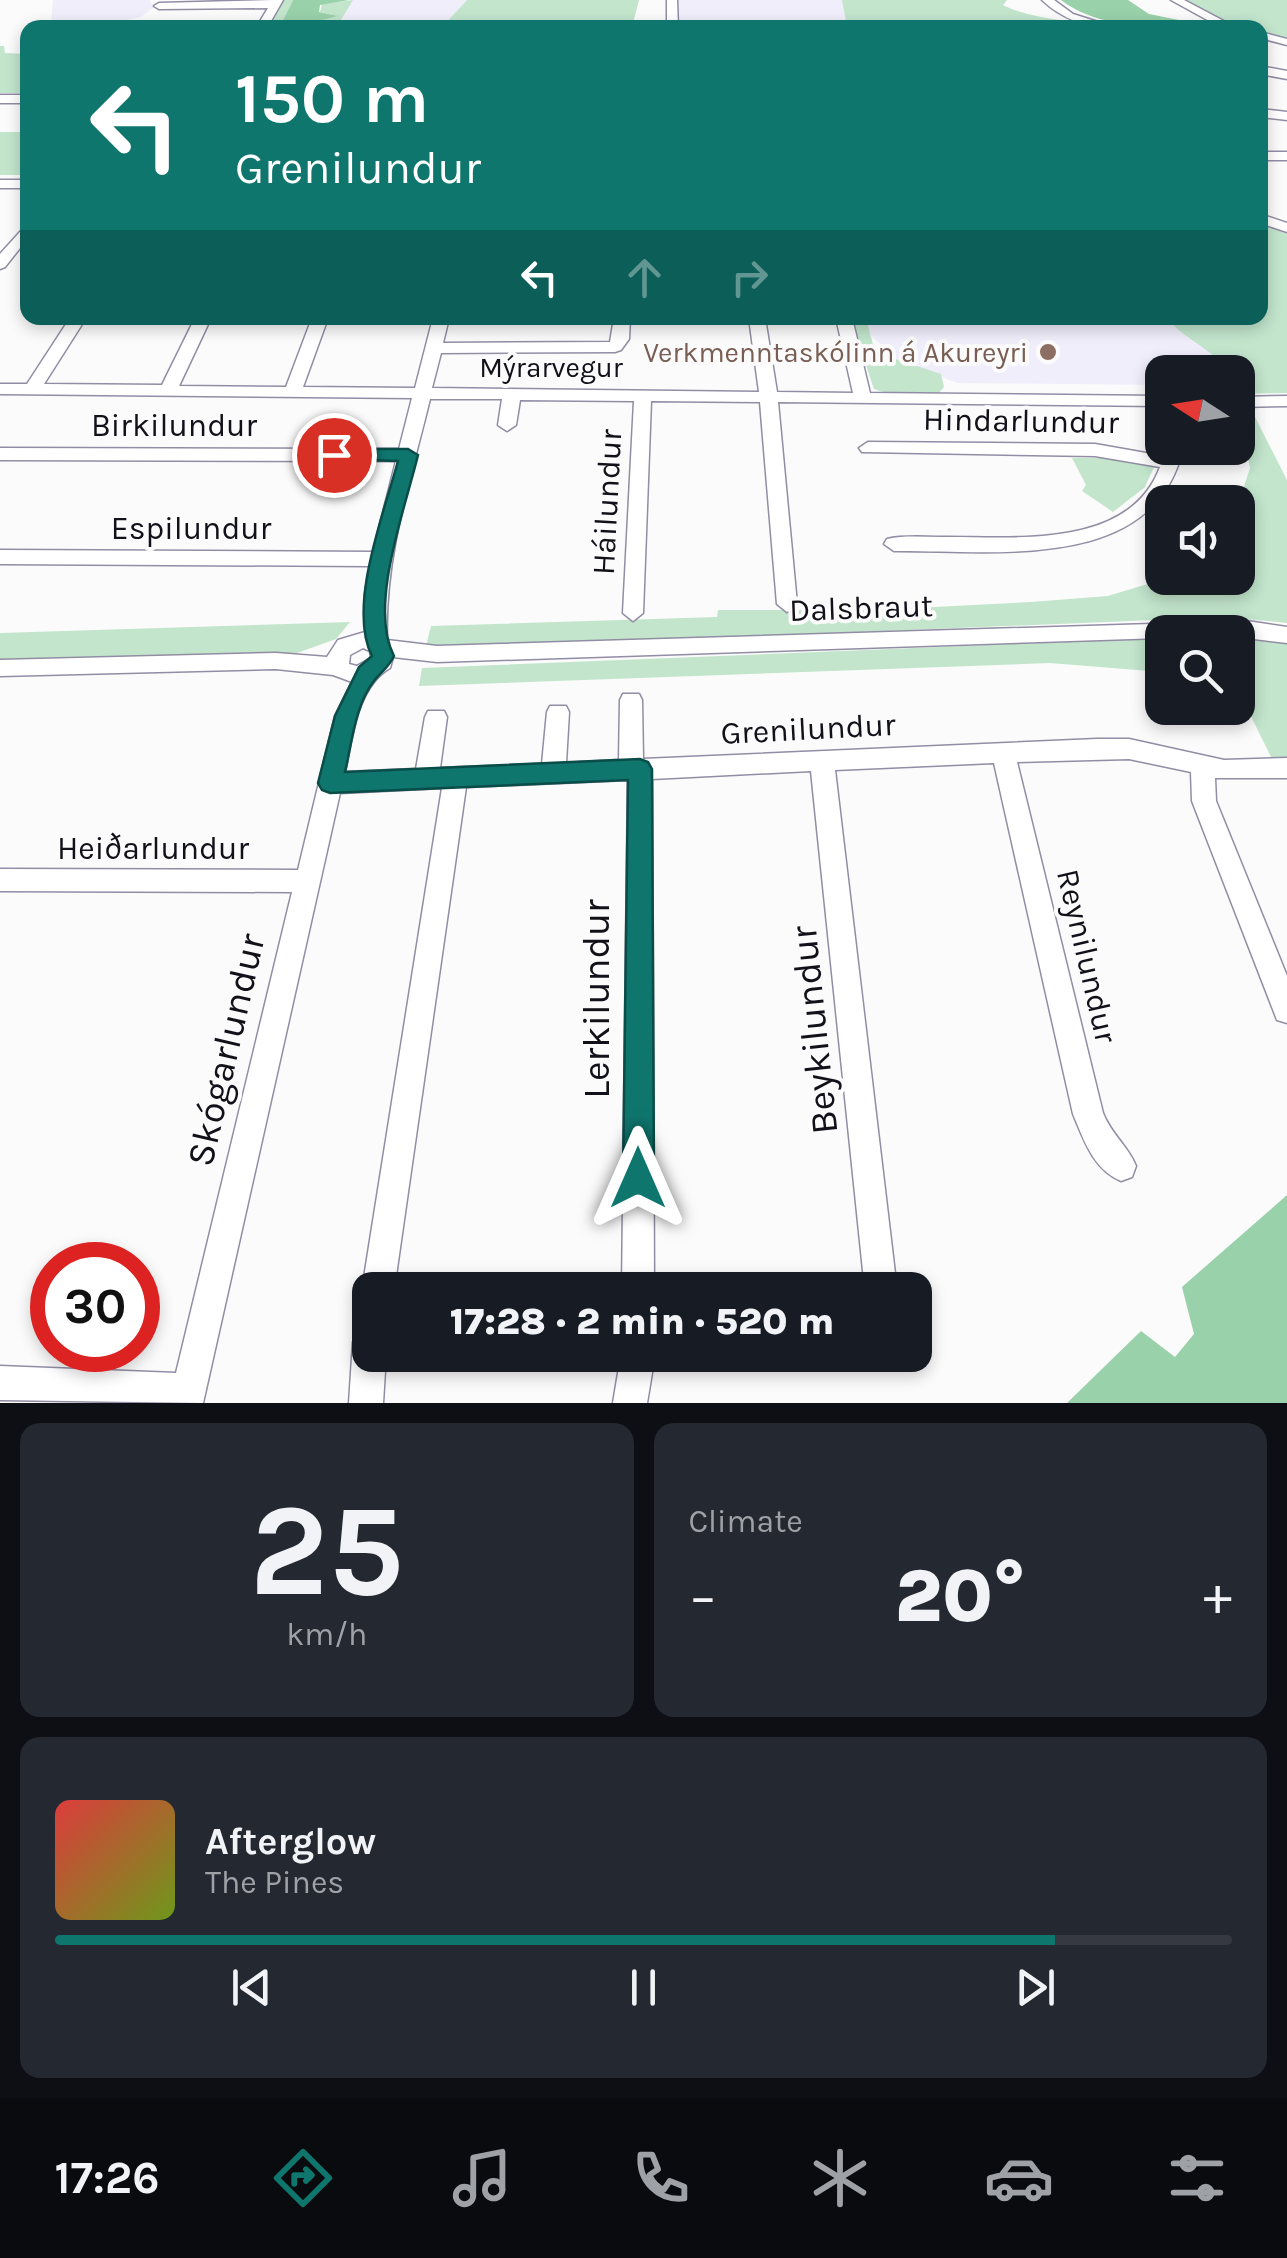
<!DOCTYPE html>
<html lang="en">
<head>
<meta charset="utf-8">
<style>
  :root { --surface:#171b24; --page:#242831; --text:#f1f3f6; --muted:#9ea1a6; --line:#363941; --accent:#0f766e }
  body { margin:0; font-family:Karla,sans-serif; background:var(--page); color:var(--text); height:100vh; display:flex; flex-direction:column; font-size:38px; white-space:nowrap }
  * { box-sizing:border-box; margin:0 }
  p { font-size:32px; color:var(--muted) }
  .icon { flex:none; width:55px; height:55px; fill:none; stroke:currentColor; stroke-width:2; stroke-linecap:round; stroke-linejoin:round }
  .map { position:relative; height:1403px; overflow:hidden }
  .sheet { display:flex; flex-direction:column; gap:20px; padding:20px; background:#0d0f14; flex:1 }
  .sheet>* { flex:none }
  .top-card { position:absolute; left:20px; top:20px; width:1248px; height:305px; border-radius:20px; box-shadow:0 5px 15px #0003; background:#0f766e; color:#fff; overflow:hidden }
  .needle { width:65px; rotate:282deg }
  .controls { position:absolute; left:1145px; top:355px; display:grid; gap:20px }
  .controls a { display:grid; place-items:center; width:110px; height:110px; border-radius:20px; background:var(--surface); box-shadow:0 5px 15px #0003; font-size:50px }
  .speed { position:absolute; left:30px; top:1242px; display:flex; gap:20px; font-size:50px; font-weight:700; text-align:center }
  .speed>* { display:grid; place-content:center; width:130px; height:130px; border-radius:50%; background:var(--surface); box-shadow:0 5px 15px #0003; line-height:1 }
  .speed .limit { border:15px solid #d22; background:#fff; color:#111 }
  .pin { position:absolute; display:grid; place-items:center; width:85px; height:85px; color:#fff; margin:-42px; border:5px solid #fff; border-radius:50%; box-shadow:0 2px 10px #0007 }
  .me { position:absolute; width:110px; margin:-55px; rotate:0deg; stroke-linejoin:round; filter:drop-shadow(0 0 8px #0008) }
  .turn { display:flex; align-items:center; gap:35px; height:210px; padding:0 50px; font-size:45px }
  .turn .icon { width:130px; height:130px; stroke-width:2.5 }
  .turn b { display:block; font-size:70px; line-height:85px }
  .lanes { display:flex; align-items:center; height:95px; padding:0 50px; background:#0003; justify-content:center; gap:50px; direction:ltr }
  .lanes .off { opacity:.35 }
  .big { font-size:75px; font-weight:800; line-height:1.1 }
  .sheet .widget { flex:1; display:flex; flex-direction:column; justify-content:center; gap:15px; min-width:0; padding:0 35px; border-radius:20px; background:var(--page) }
  .sheet .dial { align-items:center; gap:0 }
  .dial b { font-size:130px; line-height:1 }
  .song { display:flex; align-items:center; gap:30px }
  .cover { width:120px; height:120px; border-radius:15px; background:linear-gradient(135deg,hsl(0 70% 55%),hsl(80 70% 35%)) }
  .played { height:10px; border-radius:5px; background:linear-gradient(90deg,var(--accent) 85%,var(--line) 85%) }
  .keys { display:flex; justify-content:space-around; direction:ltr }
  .heat { display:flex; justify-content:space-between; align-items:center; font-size:55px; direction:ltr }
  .sheet .tiles { flex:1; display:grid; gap:20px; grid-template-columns:1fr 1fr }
  .widget:last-child { grid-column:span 2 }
  .trip { position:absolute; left:352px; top:1272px; width:580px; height:100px; border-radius:20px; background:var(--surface); box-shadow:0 5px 15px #0003; font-weight:800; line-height:100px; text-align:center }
  .dock { display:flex; height:160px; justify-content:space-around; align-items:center; background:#090b0e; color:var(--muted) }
  .dock .icon { width:70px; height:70px }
  .dock .current { color:var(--accent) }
  .dock b { font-size:45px; color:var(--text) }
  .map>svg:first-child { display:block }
  .built { fill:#f0eefb }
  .green { fill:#c2e5cc }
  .forest { fill:#99d1aa }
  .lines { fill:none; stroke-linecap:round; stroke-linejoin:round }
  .minor-casing { stroke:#928da5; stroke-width:3 }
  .minor { fill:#fff; fill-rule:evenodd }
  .route { fill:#0f766e; stroke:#0a4d48; stroke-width:2.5 }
  .education-dot { fill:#8d6e63; stroke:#fbfbfb; stroke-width:4 }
  .labels { text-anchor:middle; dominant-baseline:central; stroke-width:8; stroke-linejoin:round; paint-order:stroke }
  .far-education-label { font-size:28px; fill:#785e54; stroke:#fbfbfb; text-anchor:end }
  .far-street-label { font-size:28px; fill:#121019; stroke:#fbfbfb }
  .street-label { font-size:32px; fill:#121019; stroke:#fbfbfb }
  .near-street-label { font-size:38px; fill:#121019; stroke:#fbfbfb }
</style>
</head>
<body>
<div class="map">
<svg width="1287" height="1403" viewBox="0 0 1287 1403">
  <rect width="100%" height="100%" fill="#fbfbfb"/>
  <path class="built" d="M 53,0 L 150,0 L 153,8 L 141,17 L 114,23 L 51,24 Z
    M 353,0 L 467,0 L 442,27 L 337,28 Z
    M 675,0 L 899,0 L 951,27 L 676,27 Z
    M 862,318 L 1167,318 L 1219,358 L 1227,372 L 1162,372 L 1162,385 L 957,383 L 894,358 L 865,329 Z"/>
  <path class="green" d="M 284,0 L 293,0 L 283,20 C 303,29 319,20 337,16 L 320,12 L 322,4 L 353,0 L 337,27 L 269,28 Z
    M 467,0 L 639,0 L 632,27 L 442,27 Z
    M 842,0 L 1007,0 L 1003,5 C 1035,21 1070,19 1105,27 L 847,27 Z
    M 1181,0 L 1287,0 L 1287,40 L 1260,34 L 1260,28 L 1237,27 Z
    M 0,46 L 4,46 L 5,53 L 27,54 L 27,93 L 0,93 Z
    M 0,132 L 27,132 L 27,175 L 0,175 Z
    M 1260,223 L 1287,234 L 1287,393 L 1238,394 L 1238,372 L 1227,372 C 1212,347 1184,340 1167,318 L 1260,318 Z
    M 850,318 L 866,318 L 875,352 L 941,374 L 944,387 L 939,393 L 886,393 L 874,389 Z
    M 1238,411 L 1252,411 L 1287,480 L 1287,623 L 1226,617 L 425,650 L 431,626 L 717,617 L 718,610 L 875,610 L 1031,602 L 1108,596 L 1167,578 L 1238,578 L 1238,505 L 1250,468 Z
    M 1072,458 L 1119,458 L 1154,467 L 1145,487 L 1113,512 L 1082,491 L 1086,485 Z
    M 350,622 L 336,639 L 297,653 L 0,664 L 0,633 Z
    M 1162,638 L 1162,672 L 1050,663 L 419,686 L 422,668 Z
    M 1238,638 L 1287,641 L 1287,760 L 1273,761 L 1238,690 Z"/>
  <path class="forest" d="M 293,0 L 349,0 L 320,5 L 319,12 L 338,16 L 311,23 L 283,20 Z
    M 1061,0 L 1128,0 L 1149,14 L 1214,27 C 1166,28 1101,31 1061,0 Z
    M 1287,1195 L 1287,1403 L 1067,1403 L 1141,1331 L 1175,1357 L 1194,1334 L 1182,1287 Z"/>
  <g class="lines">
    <g class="minor-casing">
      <path id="minor" d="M 273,0 L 283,0 L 267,28 L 256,28 L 268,8 L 159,9 L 154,6 L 159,3 Z
        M 667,0 L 677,0 L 678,28 L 667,28 Z
        M 1042,0 L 1054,0 L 1073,14 L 1117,28 C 1088,28 1063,20 1042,0 Z
        M 1171,0 L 1184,0 L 1237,28 L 1222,28 Z
        M 1260,32 L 1287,39 L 1287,45 L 1260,38 Z
        M 1260,66 L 1287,71 L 1287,79 L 1260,74 Z
        M 0,95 L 28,95 L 28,103 L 0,103 Z
        M 1260,109 L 1287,112 L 1287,120 L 1260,117 Z
        M 1260,152 L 1287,152 L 1287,160 L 1260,160 Z
        M 0,180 L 28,180 L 28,188 L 0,188 Z
        M 1260,214 L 1287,223 L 1287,232 L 1260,223 Z
        M 28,223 L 28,238 L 5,267 L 0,269 L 0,254 Z
        M 70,318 L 86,318 L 44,384 L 162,385 L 195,318 L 211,318 L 179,386 L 286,387 L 312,318 L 328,318 L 303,387 L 415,388 L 433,318 L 449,318 L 443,343 L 610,342 L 614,318 L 630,318 L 629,339 L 621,350 L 615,352 L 441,353 L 432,388 L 759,392 L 749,318 L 765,318 L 777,392 L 853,393 L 836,318 L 852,318 L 870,393 L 1162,396 L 1162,406 L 778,402 L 797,604 L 787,612 L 777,604 L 760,402 L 651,401 L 643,613 L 633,621 L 623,613 L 634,401 L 520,400 L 516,425 L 507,431 L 498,425 L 502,399 L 430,399 C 411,478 384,557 387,640 L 437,646 L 1247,621 L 1287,627 L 1287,643 L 1238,637 L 1238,632 L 1162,632 L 1162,638 L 437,662 L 393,657 L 390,668 C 357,687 352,738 345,772 L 416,769 L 425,717 L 428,711 L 444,711 L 447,717 L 440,768 L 542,764 L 547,712 L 550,706 L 566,706 L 569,712 L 566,763 L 619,760 L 620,700 L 623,694 L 639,694 L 642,700 L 643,759 L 1097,739 L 1129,739 L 1224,760 L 1287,758 L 1287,778 L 1215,778 L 1216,801 L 1287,976 L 1287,1023 L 1277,1020 L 1192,801 L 1191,772 L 1129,759 L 1017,762 L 1103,1113 C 1111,1134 1128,1146 1136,1166 L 1132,1177 L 1121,1181 C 1093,1169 1084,1140 1073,1114 L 994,763 L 835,770 L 897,1290 L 865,1290 L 811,771 L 652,779 L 654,1290 L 622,1290 L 628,780 L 466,787 L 394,1290 L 370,1290 L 370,1303 L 362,1290 L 442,788 L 340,793 L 203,1403 L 0,1400 L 0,1366 L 176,1373 L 292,892 L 0,891 L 0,869 L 298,870 L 335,716 L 352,682 L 333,675 L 276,669 L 0,676 L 0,660 L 276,653 L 327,657 L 338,640 L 365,632 L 365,593 L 370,566 L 0,564 L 0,550 L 373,552 L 396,461 L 0,460 L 0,448 L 399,449 L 412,398 L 0,394 L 0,384 L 27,384 ZM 363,648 L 370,651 L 371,658 L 357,666 L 349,664 L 350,655 Z
        M 1287,396 L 1287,406 L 1238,407 L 1238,397 Z
        M 868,442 L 1095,444 L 1163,456 L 1165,448 L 1183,448 C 1155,574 994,550 894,551 L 884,544 L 887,539 C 904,535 923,537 941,537 C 1012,536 1129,551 1160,467 L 1095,456 L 862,452 L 859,448 Z
        M 370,1325 L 370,1355 L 386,1355 L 383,1403 L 349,1403 L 353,1342 L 358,1330 Z
        M 621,1355 L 655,1355 L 647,1403 L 613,1403 Z"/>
    </g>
    <use href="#minor" class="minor"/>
  </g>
  <path class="route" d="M 334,449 L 408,449 L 418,455 C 405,509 368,607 394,656 C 389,667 381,672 374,681 C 355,705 352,743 345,772 L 640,759 L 648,762 L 652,769 L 654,1178 L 649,1189 L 638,1194 L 627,1189 L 623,1178 L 628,780 L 330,793 L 322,790 L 318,783 L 335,716 L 359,667 L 372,656 C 347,607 384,513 398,461 L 327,459 L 325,455 Z"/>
  <circle class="education-dot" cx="1048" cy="352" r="10"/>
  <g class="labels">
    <g class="far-education-label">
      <text x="1028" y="352">Verkmenntaskólinn á Akureyri</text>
    </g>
    <g class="far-street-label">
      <text x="551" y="367">Mýrarvegur</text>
    </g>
    <g class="street-label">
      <text transform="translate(1021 421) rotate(1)">Hindarlundur</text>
      <text x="174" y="425">Birkilundur</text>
      <text transform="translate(607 502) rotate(-87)">Háilundur</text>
      <text x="191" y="528">Espilundur</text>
      <text transform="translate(861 608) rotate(-2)">Dalsbraut</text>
      <text transform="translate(808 729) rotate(-3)">Grenilundur</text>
      <text x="153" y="848">Heiðarlundur</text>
      <text transform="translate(1087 956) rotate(77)">Reynilundur</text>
    </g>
    <g class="near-street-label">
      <text transform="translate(596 999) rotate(-90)">Lerkilundur</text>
      <text transform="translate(814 1030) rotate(-96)">Beykilundur</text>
      <text transform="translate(226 1050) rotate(-77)">Skógarlundur</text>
    </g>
  </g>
</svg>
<div class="controls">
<a><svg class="needle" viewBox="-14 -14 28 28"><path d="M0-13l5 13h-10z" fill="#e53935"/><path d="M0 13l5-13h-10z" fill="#9ea1a6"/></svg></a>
<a><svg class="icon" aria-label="sound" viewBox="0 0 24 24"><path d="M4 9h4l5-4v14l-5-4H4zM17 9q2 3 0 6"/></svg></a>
<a><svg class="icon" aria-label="search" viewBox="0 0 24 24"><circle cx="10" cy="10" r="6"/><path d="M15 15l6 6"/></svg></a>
</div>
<div class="speed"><div class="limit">30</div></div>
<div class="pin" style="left:334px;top:455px;background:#d93025"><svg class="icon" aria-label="arrive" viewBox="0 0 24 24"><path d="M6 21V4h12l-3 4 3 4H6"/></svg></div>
<svg class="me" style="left:638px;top:1178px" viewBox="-20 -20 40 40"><path d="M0-17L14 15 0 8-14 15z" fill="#0f766e" stroke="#fff" stroke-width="4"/></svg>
<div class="trip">17:28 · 2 min · 520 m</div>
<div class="top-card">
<div class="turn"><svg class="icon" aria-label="left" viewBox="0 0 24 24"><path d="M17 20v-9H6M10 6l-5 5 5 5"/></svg><div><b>150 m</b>Grenilundur</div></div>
<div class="lanes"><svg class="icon" aria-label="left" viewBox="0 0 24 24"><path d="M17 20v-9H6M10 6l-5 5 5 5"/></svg><svg class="icon off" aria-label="ahead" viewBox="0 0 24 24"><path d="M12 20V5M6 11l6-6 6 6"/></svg><svg class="icon off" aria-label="right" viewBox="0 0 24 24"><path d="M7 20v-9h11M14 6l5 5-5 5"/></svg></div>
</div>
</div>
<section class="sheet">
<div class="tiles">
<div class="widget dial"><b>25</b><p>km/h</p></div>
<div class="widget"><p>Climate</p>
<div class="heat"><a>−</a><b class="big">20°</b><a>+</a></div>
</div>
<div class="widget">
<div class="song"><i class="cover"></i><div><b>Afterglow</b><p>The Pines</p></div></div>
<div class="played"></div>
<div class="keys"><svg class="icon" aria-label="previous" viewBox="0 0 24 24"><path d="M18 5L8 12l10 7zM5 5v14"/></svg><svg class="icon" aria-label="pause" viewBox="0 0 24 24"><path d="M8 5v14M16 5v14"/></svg><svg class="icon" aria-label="next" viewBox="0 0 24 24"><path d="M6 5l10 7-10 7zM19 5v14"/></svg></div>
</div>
</div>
</section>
<nav class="dock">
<b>17:26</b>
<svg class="icon current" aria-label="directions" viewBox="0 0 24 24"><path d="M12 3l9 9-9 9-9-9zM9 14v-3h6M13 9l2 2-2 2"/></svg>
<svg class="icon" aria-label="music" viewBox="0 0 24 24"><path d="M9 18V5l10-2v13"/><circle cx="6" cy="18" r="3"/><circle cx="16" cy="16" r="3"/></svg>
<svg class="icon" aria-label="phone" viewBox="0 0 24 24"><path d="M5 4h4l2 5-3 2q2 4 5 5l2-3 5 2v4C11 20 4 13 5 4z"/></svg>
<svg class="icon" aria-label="climate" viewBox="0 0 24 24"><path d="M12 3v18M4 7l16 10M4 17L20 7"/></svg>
<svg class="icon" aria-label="car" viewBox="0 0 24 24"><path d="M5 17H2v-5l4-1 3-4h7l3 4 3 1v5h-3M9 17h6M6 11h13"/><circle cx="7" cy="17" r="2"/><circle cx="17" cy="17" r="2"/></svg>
<svg class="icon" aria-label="filters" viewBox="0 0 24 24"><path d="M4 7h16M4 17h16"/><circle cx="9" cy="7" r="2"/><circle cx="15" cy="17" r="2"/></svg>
</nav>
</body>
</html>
